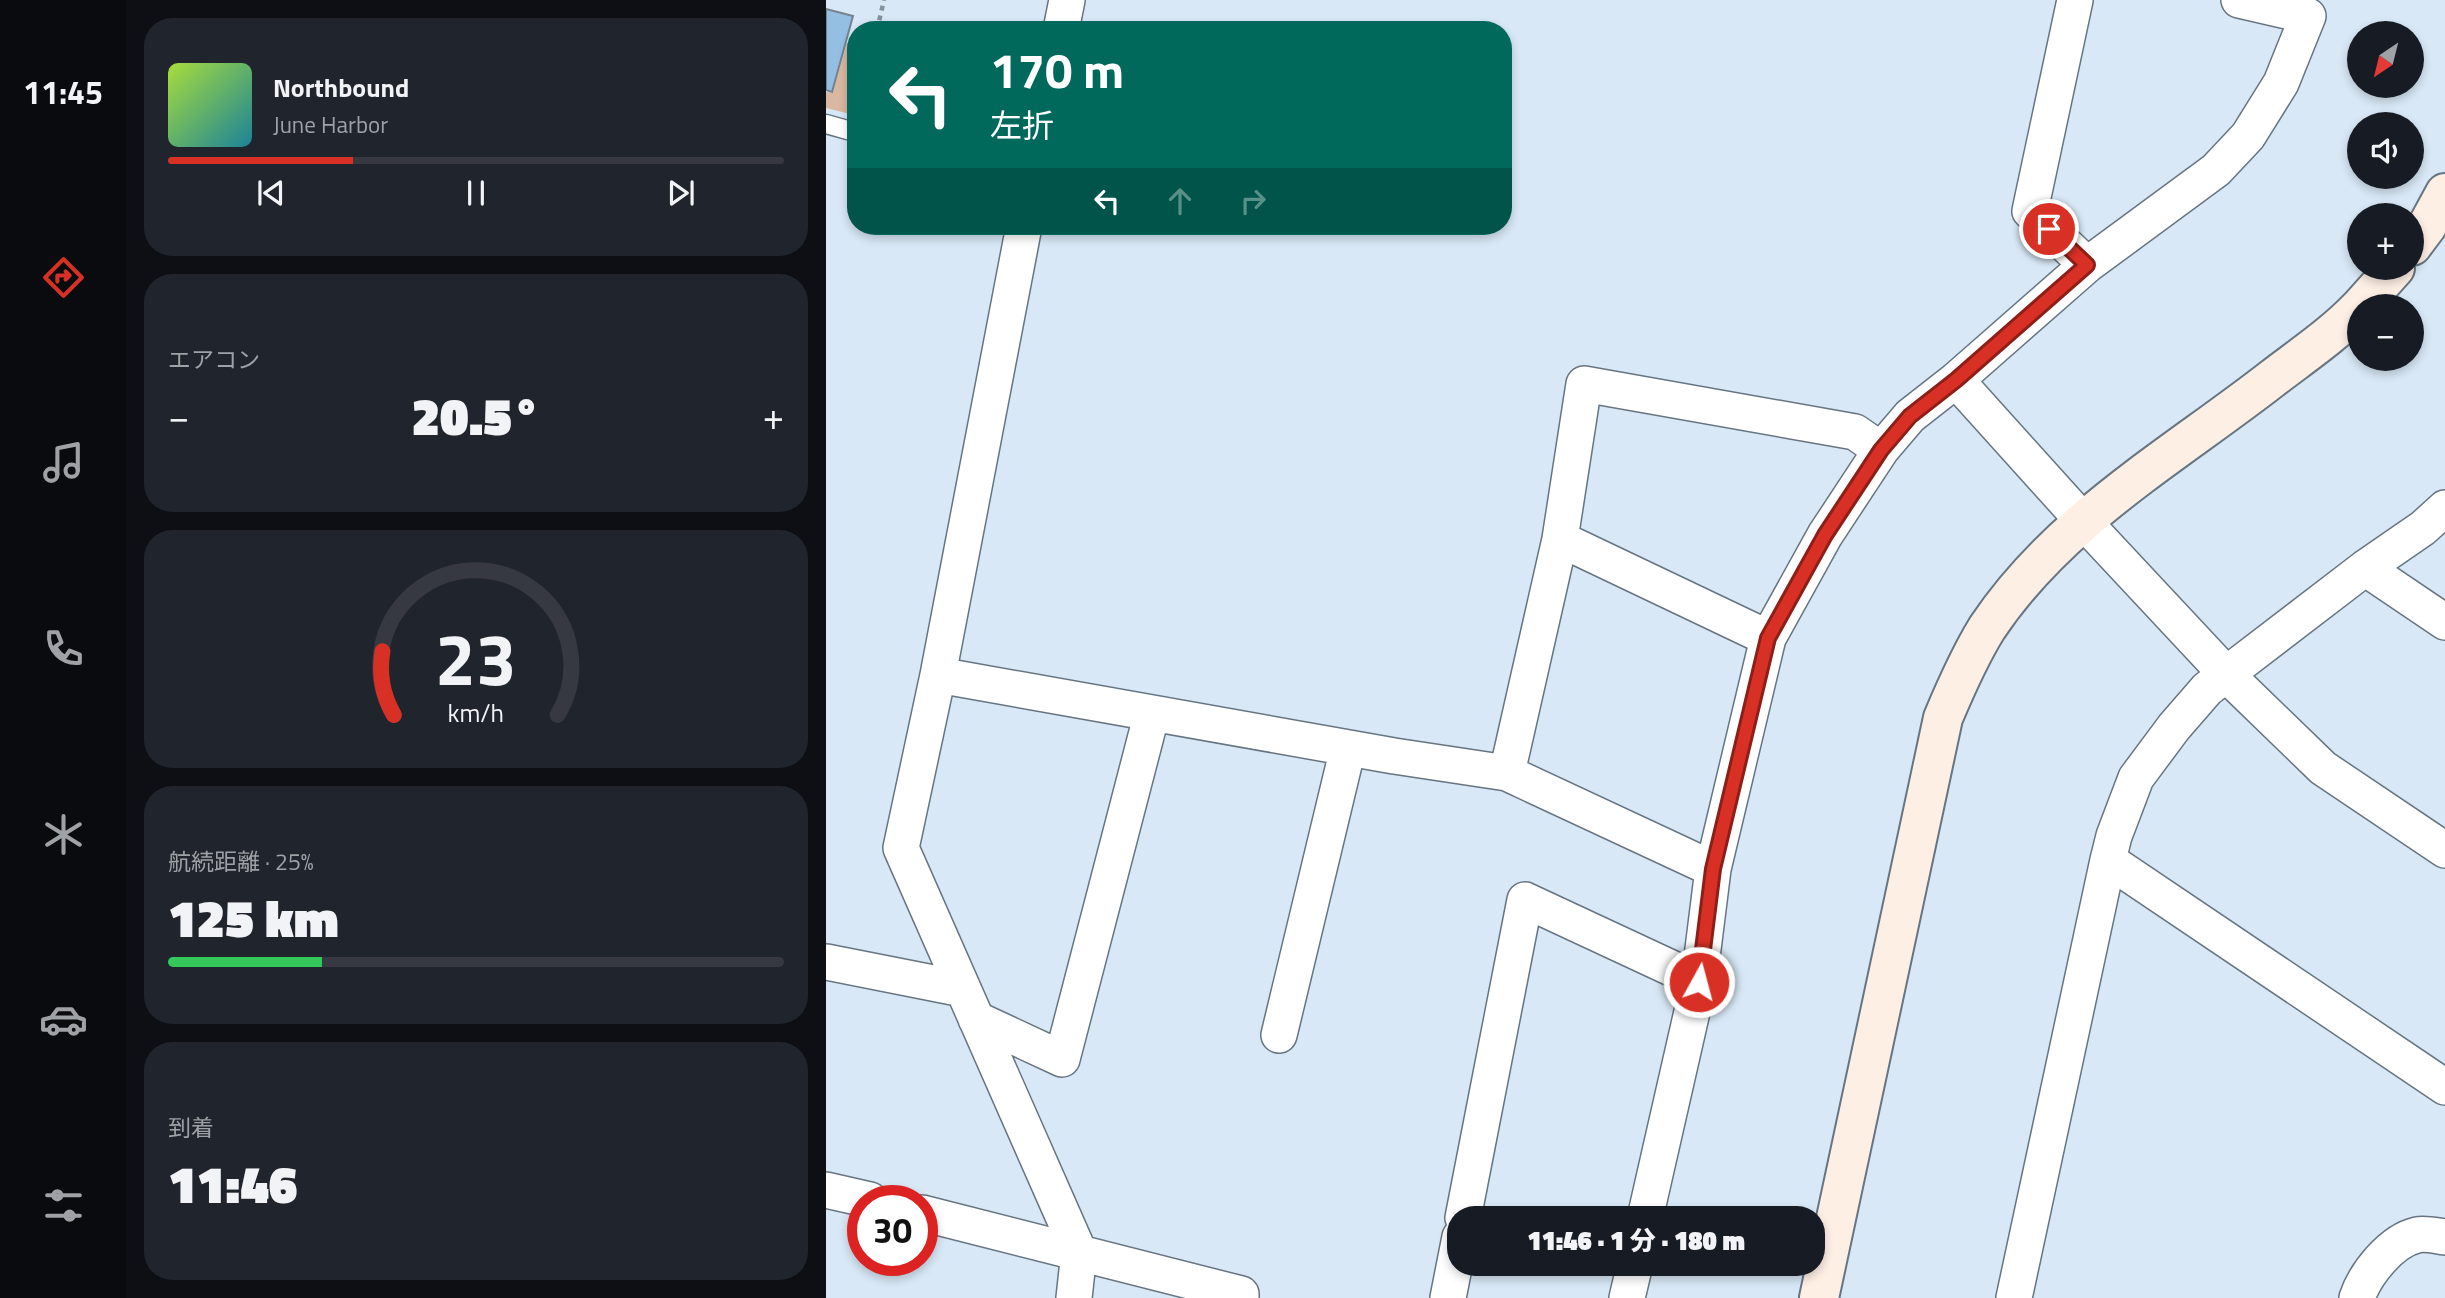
<!DOCTYPE html>
<html lang="ja">
<head>
<meta charset="utf-8">
<style>
  :root { --surface:#171b24; --page:#20242c; --text:#f1f3f6; --muted:#9ea1a6; --line:#363941; --accent:#d93025 }
  body { margin:0; font-family:"Titillium Web","Noto Sans JP",sans-serif; background:var(--page); color:var(--text); height:100vh; display:flex; flex-direction:column; font-size:26px; white-space:nowrap }
  * { box-sizing:border-box; margin:0 }
  p { font-size:23px; color:var(--muted) }
  .icon { flex:none; width:38px; height:38px; fill:none; stroke:currentColor; stroke-width:2; stroke-linecap:round; stroke-linejoin:round }
  .map { position:relative; flex:1; overflow:hidden }
  .details { display:flex; flex-direction:column; gap:18px; padding:18px; background:#0d0f14; width:700px }
  .details>* { flex:none }
  .top-card { position:absolute; left:21px; top:21px; width:665px; height:214px; border-radius:28px; box-shadow:0 4px 10px #0003; background:#00695c; color:#fff; overflow:hidden }
  .needle { width:46px; rotate:215deg }
  .controls { position:absolute; left:1521px; top:21px; display:grid; gap:14px }
  .controls a { display:grid; place-items:center; width:77px; height:77px; border-radius:50%; background:var(--surface); box-shadow:0 4px 10px #0003; font-size:35px }
  .speed { position:absolute; left:21px; top:1185px; display:flex; gap:14px; font-size:35px; font-weight:700; text-align:center }
  .speed>* { display:grid; place-content:center; width:91px; height:91px; border-radius:50%; background:var(--surface); box-shadow:0 4px 10px #0003; line-height:1 }
  .speed .limit { border:10px solid #d22; background:#fff; color:#111 }
  .pin { position:absolute; display:grid; place-items:center; width:60px; height:60px; color:#fff; margin:-30px; border:4px solid #fff; border-radius:50%; box-shadow:0 2px 7px #0007 }
  .me { position:absolute; width:77px; margin:-38px; rotate:7deg; stroke-linejoin:round; filter:drop-shadow(0 0 5px #0008) }
  .turn { display:flex; align-items:center; gap:24px; height:147px; padding:0 28px; font-size:32px }
  .turn .icon { width:91px; height:91px; stroke-width:2.5 }
  .turn b { display:block; font-size:49px; line-height:60px }
  .lanes { display:flex; align-items:center; height:66px; padding:0 28px; background:#0003; justify-content:center; gap:35px; direction:ltr }
  .lanes .off { opacity:.35 }
  .big { font-size:52px; font-weight:800; line-height:1.1 }
  .details .tile { flex:1; display:flex; flex-direction:column; justify-content:center; gap:10px; min-width:0; padding:0 24px; border-radius:28px; background:var(--page) }
  .details .dial { align-items:center; gap:0 }
  .dial svg { height:182px; overflow:visible; fill:none; stroke:var(--line); stroke-width:7; stroke-linecap:round; text-anchor:middle }
  .dial text { fill:var(--text); stroke:none }
  .song { display:flex; align-items:center; gap:21px }
  .cover { width:84px; height:84px; border-radius:10px; background:linear-gradient(135deg,hsl(80 70% 55%),hsl(190 70% 35%)) }
  .played { height:7px; border-radius:4px; background:linear-gradient(90deg,var(--accent) 30%,var(--line) 30%) }
  .keys { display:flex; justify-content:space-around; direction:ltr }
  .heat { display:flex; justify-content:space-between; align-items:center; font-size:38px; direction:ltr }
  .charge { height:10px; border-radius:5px; background:linear-gradient(90deg,#34c759 25%,var(--line) 0) }
  .trip { position:absolute; left:621px; top:1206px; width:378px; height:70px; border-radius:28px; background:var(--surface); box-shadow:0 4px 10px #0003; font-weight:800; line-height:70px; text-align:center }
  main { display:flex; flex:1; min-height:0 }
  .dock { display:flex; flex-direction:column; width:126px; justify-content:space-around; align-items:center; background:#090b0e; color:var(--muted) }
  .dock .icon { width:49px; height:49px }
  .dock .on { color:var(--accent) }
  .dock b { font-size:32px; color:var(--text) }
  .map>svg:first-child { display:block }
  .green { fill:#dab7a0 }
  .building { fill:#94bfe3; stroke:#758390; stroke-width:2 }
  .lines { fill:none; stroke-linecap:round; stroke-linejoin:round }
  .lane-casing { stroke:#667581; stroke-width:21 }
  .street-casing { stroke:#667581; stroke-width:38 }
  .secondary-casing { stroke:#667581; stroke-width:42 }
  .path { stroke:#85919b; stroke-width:4.5; stroke-dasharray:5 5; stroke-linecap:butt }
  .lane { stroke:#fff; stroke-width:18 }
  .street { stroke:#fff; stroke-width:35 }
  .secondary { stroke:#feefe5; stroke-width:38 }
  .route-casing { stroke:#8d1f18; stroke-width:18 }
  .route { stroke:#d93025; stroke-width:12 }
</style>
</head>
<body>
<main>
<nav class="dock">
<b>11:45</b>
<svg class="icon on" aria-label="directions" viewBox="0 0 24 24"><path d="M12 3l9 9-9 9-9-9zM9 14v-3h6M13 9l2 2-2 2"/></svg>
<svg class="icon" aria-label="music" viewBox="0 0 24 24"><path d="M9 18V5l10-2v13"/><circle cx="6" cy="18" r="3"/><circle cx="16" cy="16" r="3"/></svg>
<svg class="icon" aria-label="phone" viewBox="0 0 24 24"><path d="M5 4h4l2 5-3 2q2 4 5 5l2-3 5 2v4C11 20 4 13 5 4z"/></svg>
<svg class="icon" aria-label="climate" viewBox="0 0 24 24"><path d="M12 3v18M4 7l16 10M4 17L20 7"/></svg>
<svg class="icon" aria-label="car" viewBox="0 0 24 24"><path d="M5 17H2v-5l4-1 3-4h7l3 4 3 1v5h-3M9 17h6M6 11h13"/><circle cx="7" cy="17" r="2"/><circle cx="17" cy="17" r="2"/></svg>
<svg class="icon" aria-label="filters" viewBox="0 0 24 24"><path d="M4 7h16M4 17h16"/><circle cx="9" cy="7" r="2"/><circle cx="15" cy="17" r="2"/></svg>
</nav>
<section class="details">
<div class="tile">
<div class="song"><i class="cover"></i><div><b>Northbound</b><p>June Harbor</p></div></div>
<div class="played"></div>
<div class="keys"><svg class="icon" aria-label="previous" viewBox="0 0 24 24"><path d="M18 5L8 12l10 7zM5 5v14"/></svg><svg class="icon" aria-label="pause" viewBox="0 0 24 24"><path d="M8 5v14M16 5v14"/></svg><svg class="icon" aria-label="next" viewBox="0 0 24 24"><path d="M6 5l10 7-10 7zM19 5v14"/></svg></div>
</div>
<div class="tile"><p>エアコン</p>
<div class="heat"><a>−</a><b class="big">20.5°</b><a>+</a></div>
</div>
<div class="tile dial"><svg viewBox="0 0 100 80">
<path d="M14 69A42 42 0 1 1 86 69"/>
<path d="M14 69A42 42 0 0 1 9 41" stroke="#d93025"/>
<text x="50" y="56" font-size="32" font-weight="700">23</text>
<text x="50" y="72" font-size="11">km/h</text>
</svg></div>
<div class="tile"><p>航続距離 · 25%</p><b class="big">125 km</b><div class="charge"></div></div>
<div class="tile"><p>到着</p><b class="big">11:46</b></div>
</section>
<div class="map">
<svg width="1619" height="1298" viewBox="0 0 1619 1298">
  <rect width="100%" height="100%" fill="#d8e8f6"/>
  <path class="green" d="M 21,43 L 30,46 L 30,94 L 24,114 L 0,108 L 0,92 L 6,93 Z"/>
  <path class="building" d="M 0,9 L 27,16 L 6,92 L 0,90 Z"/>
  <g class="lines">
    <g class="lane-casing">
      <path id="lane" d="M 0,124 L 25,131"/>
    </g>
    <g class="street-casing">
      <path id="street" d="M 1249,0 L 1204,211 L 1261,265 L 1130,380 L 1258,522 L 1401,675 L 1497,768 L 1619,850
        M 235,30 L 241,0
        M 198,226 L 112,675 L 75,848 L 253,1252 L 248,1298
        M 1261,265 L 1390,170 L 1422,136 L 1455,83 L 1482,16 L 1413,0
        M 734,539 L 758,384 L 1029,432 L 1055,450
        M 1539,568 L 1619,622
        M 942,638 L 999,535 L 1055,450 L 1084,416 L 1130,380
        M 112,675 L 568,756 L 681,773
        M 1282,860 L 1619,1087
        M 0,962 L 137,989
        M 873,981 L 887,869 L 942,638 L 734,539 L 681,773 L 887,869
        M 150,1019 L 236,1059 L 326,713
        M 453,1035 L 522,748
        M 0,1190 L 44,1200
        M 96,1213 L 415,1294 L 415,1298
        M 637,1218 L 699,900 L 873,981 L 819,1218
        M 622,1298 L 634,1237
        M 801,1298 L 809,1264
        M 1188,1298 L 1282,860 L 1288,836 L 1310,778 L 1348,727 L 1381,689 L 1539,568 L 1597,528 L 1619,508
        M 1531,1298 C 1539,1274 1565,1241 1591,1235 C 1599,1233 1611,1236 1619,1237"/>
    </g>
    <g class="secondary-casing">
      <path id="secondary" d="M 1586,246 L 1601,226 L 1619,193
        M 1535,306 L 1569,268
        M 993,1298 L 1117,718 C 1130,687 1143,657 1161,628 C 1233,520 1347,456 1447,378 C 1477,355 1507,335 1533,308"/>
    </g>
    <path class="path" d="M 51,30 L 58,0"/>
    <use href="#lane" class="lane"/>
    <use href="#street" class="street"/>
    <use href="#secondary" class="secondary"/>
  </g>
  <g class="lines">
    <g class="route-casing">
      <path id="route" d="M 873,982 L 887,869 L 942,638 L 999,535 L 1055,450 L 1084,416 L 1130,380 L 1261,265 L 1223,229"/>
    </g>
    <use href="#route" class="route"/>
  </g>
</svg>
<div class="controls">
<a><svg class="needle" viewBox="-14 -14 28 28"><path d="M0-13l5 13h-10z" fill="#e53935"/><path d="M0 13l5-13h-10z" fill="#9ea1a6"/></svg></a>
<a><svg class="icon" aria-label="sound" viewBox="0 0 24 24"><path d="M4 9h4l5-4v14l-5-4H4zM17 9q2 3 0 6"/></svg></a>
<a>+</a>
<a>−</a>
</div>
<div class="speed"><div class="limit">30</div></div>
<div class="pin" style="left:1223px;top:229px;background:#d93025"><svg class="icon" aria-label="arrive" viewBox="0 0 24 24"><path d="M6 21V4h12l-3 4 3 4H6"/></svg></div>
<svg class="me" style="left:873px;top:982px" viewBox="-20 -20 40 40"><circle r="17" fill="#d93025" stroke="#fff" stroke-width="3"/><path d="M0-11L8 9 0 5-8 9z" fill="#fff"/></svg>
<div class="trip">11:46 · 1 分 · 180 m</div>
<div class="top-card">
<div class="turn"><svg class="icon" aria-label="left" viewBox="0 0 24 24"><path d="M17 20v-9H6M10 6l-5 5 5 5"/></svg><div><b>170 m</b>左折</div></div>
<div class="lanes"><svg class="icon" aria-label="left" viewBox="0 0 24 24"><path d="M17 20v-9H6M10 6l-5 5 5 5"/></svg><svg class="icon off" aria-label="ahead" viewBox="0 0 24 24"><path d="M12 20V5M6 11l6-6 6 6"/></svg><svg class="icon off" aria-label="right" viewBox="0 0 24 24"><path d="M7 20v-9h11M14 6l5 5-5 5"/></svg></div>
</div>
</div>
</main>
</body>
</html>
